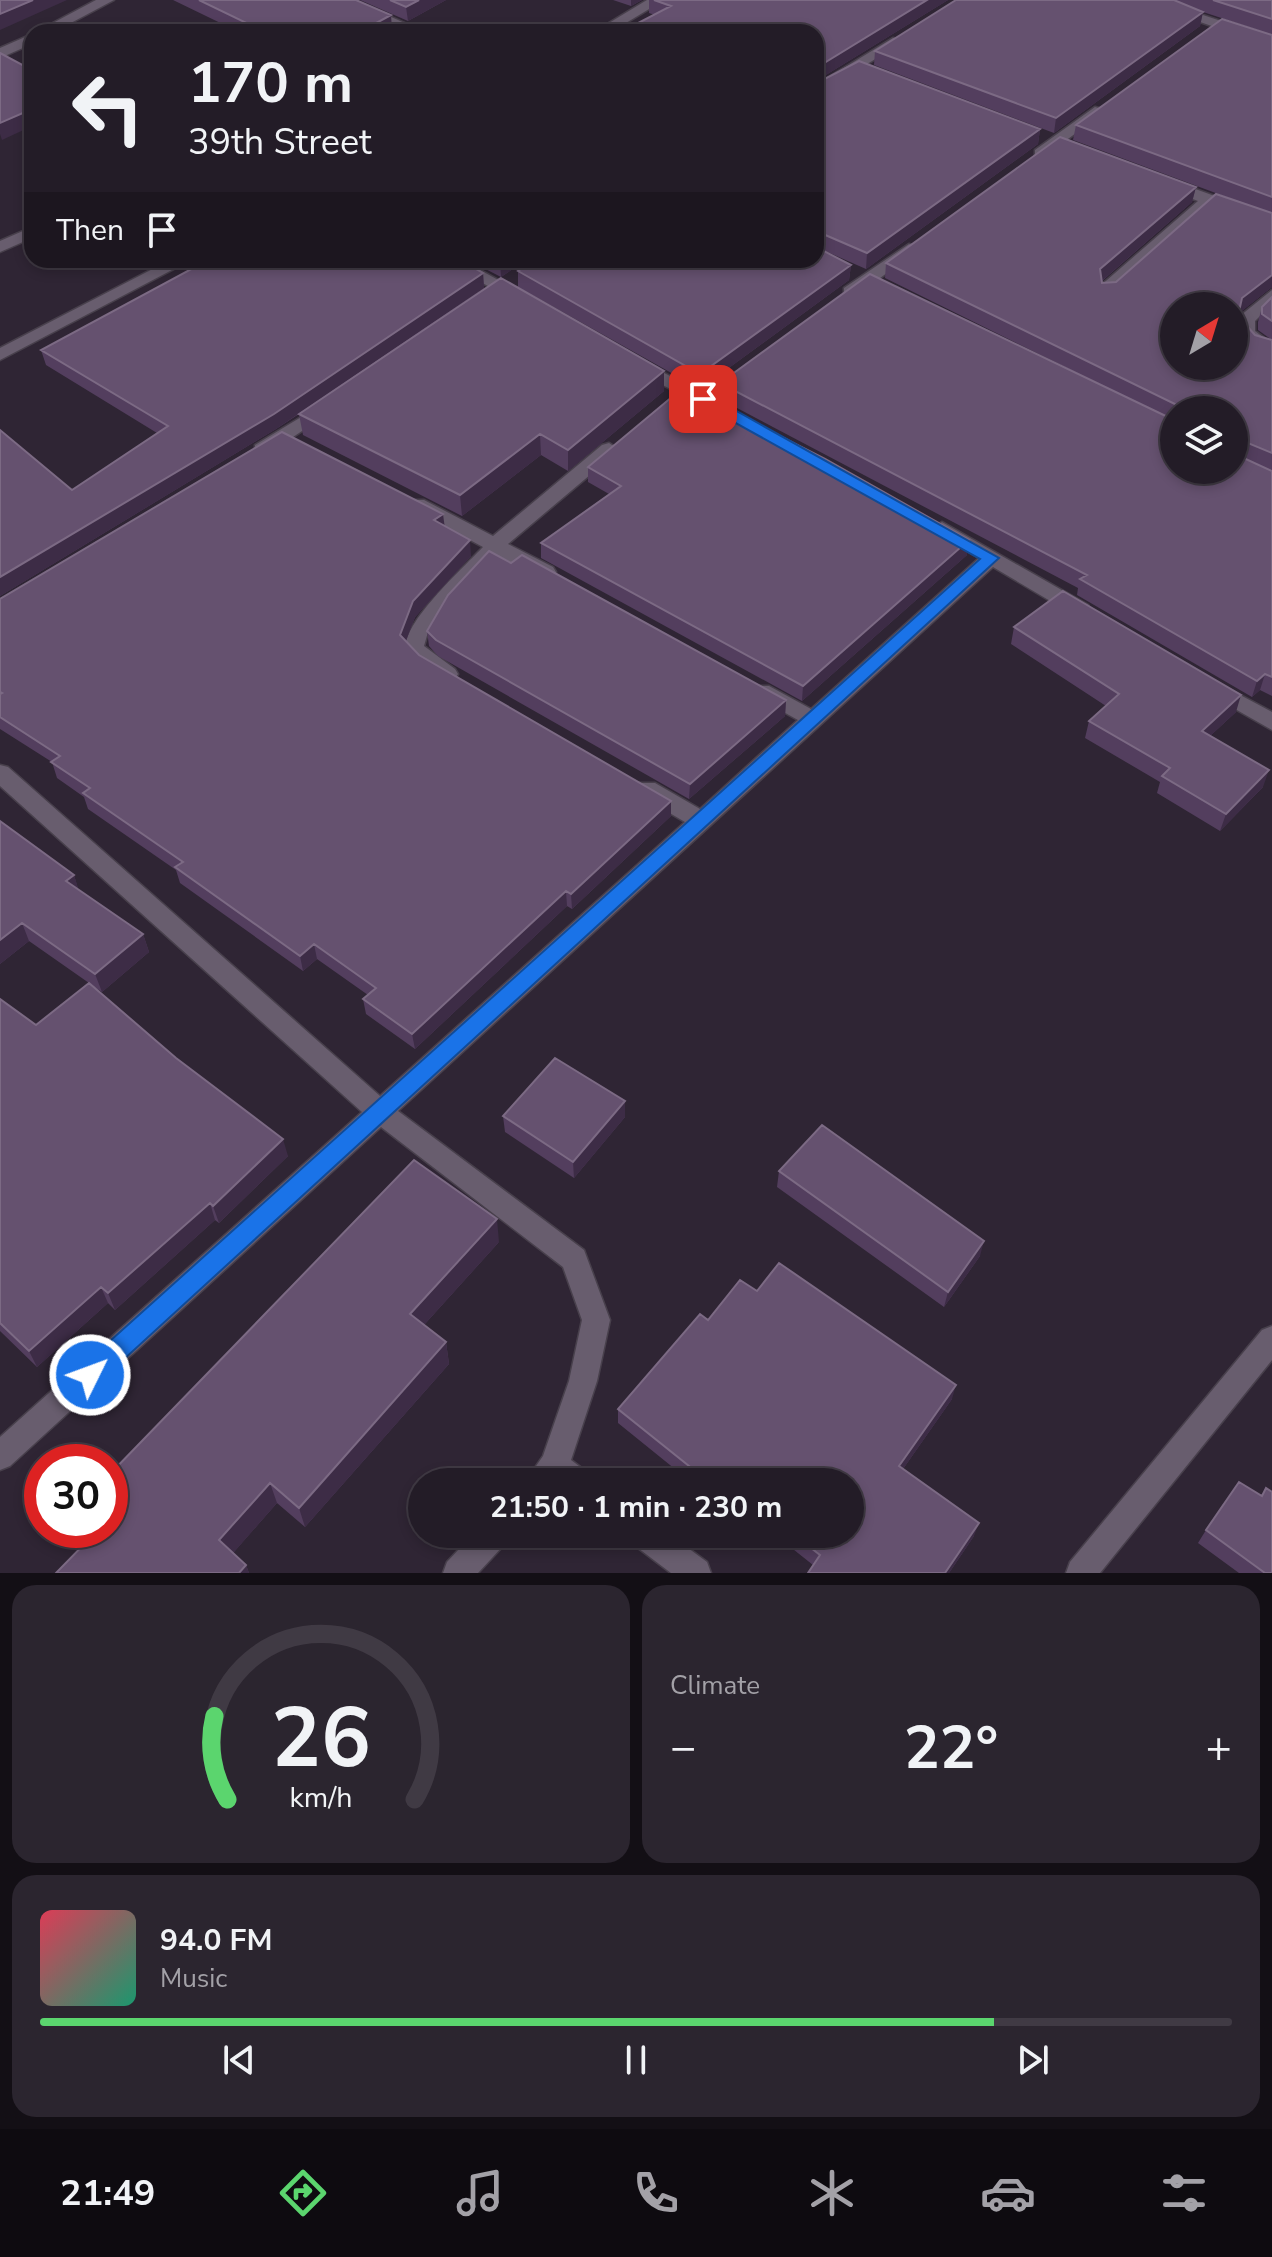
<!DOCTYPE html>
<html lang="en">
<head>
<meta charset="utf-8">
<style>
  :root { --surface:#231c27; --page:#2b252f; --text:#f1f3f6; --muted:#a3a1a7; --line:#403a44; --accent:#5bd56e }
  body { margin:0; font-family:"Nunito Sans",sans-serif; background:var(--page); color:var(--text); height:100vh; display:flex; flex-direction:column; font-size:30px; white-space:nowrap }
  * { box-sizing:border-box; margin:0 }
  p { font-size:26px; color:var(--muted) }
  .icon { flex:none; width:44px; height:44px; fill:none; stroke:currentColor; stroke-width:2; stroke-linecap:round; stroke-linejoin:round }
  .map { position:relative; height:1573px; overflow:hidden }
  .drawer { display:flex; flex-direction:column; gap:12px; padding:12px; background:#130f15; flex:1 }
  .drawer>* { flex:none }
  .hud { position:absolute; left:24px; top:24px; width:800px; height:244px; border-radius:24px; box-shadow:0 4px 12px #0003,0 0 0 2px var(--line); background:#231c27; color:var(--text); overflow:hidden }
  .needle { width:52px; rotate:38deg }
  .fabs { position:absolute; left:1160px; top:292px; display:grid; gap:16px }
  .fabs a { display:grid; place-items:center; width:88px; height:88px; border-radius:50%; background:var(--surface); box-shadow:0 4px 12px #0003,0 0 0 2px var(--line); font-size:40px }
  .speed { position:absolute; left:24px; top:1444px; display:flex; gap:16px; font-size:40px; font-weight:700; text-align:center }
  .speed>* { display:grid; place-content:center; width:104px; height:104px; border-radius:50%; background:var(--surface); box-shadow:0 4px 12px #0003,0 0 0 2px var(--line); line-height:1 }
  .speed .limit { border:12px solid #d22; background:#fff; color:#111 }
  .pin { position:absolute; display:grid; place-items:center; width:68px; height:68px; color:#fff; margin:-34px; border-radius:16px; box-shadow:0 4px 12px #0006 }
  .me { position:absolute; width:88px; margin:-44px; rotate:48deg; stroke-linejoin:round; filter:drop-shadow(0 0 6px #0008) }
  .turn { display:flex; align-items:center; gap:28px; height:168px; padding:0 32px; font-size:36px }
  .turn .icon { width:104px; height:104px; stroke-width:2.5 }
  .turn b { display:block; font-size:56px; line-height:68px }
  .then { display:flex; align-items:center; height:76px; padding:0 32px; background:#0003; gap:16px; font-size:30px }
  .big { font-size:60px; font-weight:700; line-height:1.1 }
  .drawer .widget { flex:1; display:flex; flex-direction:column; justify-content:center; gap:12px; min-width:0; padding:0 28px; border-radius:24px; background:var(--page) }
  .drawer .dial { align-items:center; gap:0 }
  .dial svg { height:208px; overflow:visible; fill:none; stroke:var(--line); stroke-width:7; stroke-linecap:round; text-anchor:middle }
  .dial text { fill:var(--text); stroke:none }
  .song { display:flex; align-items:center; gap:24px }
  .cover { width:96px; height:96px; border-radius:12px; background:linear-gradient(135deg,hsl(350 70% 55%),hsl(160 70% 35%)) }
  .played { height:8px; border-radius:4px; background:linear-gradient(90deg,var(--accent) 80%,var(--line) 80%) }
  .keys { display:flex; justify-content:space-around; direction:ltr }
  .heat { display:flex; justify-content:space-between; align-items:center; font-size:44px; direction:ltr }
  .drawer .tiles { flex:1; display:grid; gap:12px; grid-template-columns:1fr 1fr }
  .widget:last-child { grid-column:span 2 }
  .trip { position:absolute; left:408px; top:1468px; width:456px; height:80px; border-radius:40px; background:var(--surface); box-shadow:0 4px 12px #0003,0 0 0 2px var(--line); font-weight:700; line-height:80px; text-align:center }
  .tab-bar { display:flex; height:128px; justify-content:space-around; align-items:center; background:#0e0b10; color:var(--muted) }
  .tab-bar .icon { width:56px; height:56px }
  .tab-bar .on { color:var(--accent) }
  .tab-bar b { font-size:36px; color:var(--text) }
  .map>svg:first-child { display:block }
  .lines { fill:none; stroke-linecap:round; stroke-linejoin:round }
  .minor-casing { stroke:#48404c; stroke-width:3 }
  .secondary-casing { stroke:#48404c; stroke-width:3 }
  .minor { fill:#685d6e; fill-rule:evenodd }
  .secondary { fill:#685d6e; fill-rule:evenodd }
  .wall { fill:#533e5e; fill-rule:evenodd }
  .shaded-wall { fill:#3d2c46 }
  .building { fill:#65516f; stroke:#7c6a84; stroke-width:2; fill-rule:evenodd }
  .route { fill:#1a73e8; stroke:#114b97; stroke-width:2 }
</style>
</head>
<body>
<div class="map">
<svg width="1272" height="1573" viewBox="0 0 1272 1573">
  <rect width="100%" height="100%" fill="#2f2534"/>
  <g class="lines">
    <g class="minor-casing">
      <path id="minor" d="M 96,0 L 114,0 L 54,32 L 36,32 Z
        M 334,0 L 353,0 L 425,32 L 406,32 Z
        M 1137,0 L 1158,0 L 1272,38 L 1272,47 Z
        M 32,34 L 32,44 L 0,58 L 0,48 Z
        M 893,38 L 905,41 L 816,95 L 816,85 Z
        M 1095,107 L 1107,110 L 1045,156 L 1035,156 L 1035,150 Z
        M 1168,179 L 1272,217 L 1272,228 L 1212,206 L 1111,295 L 1099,295 L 1099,287 L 1198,201 L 1162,187 L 1162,181 Z
        M 32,227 L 32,238 L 0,252 L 0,241 Z
        M 909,244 L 915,246 L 915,252 L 856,296 L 844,296 L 844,288 Z
        M 441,260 L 462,260 L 527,296 L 525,300 L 513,300 Z
        M 1272,290 L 1272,304 L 1255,321 L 1255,331 L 1272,344 L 1272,355 L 1252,348 L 1237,332 L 1240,316 Z
        M 639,361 L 714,397 L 717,401 L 708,406 L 702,405 L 633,370 L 633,362 Z
        M 326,402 L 335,407 L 332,411 L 269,453 L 255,453 L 255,445 Z
        M 609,443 L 618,449 L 616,453 L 508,544 L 553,567 L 556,572 L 553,577 L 539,577 L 497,555 L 428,632 L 424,646 L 455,669 L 458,674 L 455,679 L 441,679 L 407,654 C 394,630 465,566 483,547 L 410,508 L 407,504 L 410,500 L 424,500 L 493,536 L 602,445 Z
        M 942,522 L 1088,605 L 1091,610 L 1088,615 L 1074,615 L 993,567 L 398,1111 L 584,1250 L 610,1320 L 597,1381 L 571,1460 L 587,1472 L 592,1482 L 525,1482 L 543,1456 L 569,1381 L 582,1320 L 563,1267 L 381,1127 L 10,1466 L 0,1470 L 0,1437 L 362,1112 L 0,786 L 0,765 L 8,767 L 380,1096 L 685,822 L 639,795 L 636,789 L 639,783 L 655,783 L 700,809 L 798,720 L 755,696 L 751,691 L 755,686 L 769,686 L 811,709 L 979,558 L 935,532 L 932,528 Z
        M 1214,681 L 1272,712 L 1272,730 L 1207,693 L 1204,688 L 1207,683 Z
        M 1272,1326 L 1272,1360 L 1100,1573 L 1066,1573 L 1070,1562 L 1262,1330 Z
        M 473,1534 L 508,1534 L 504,1545 L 478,1573 L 443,1573 L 447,1562 Z
        M 630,1534 L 669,1534 L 707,1562 L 711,1573 L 671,1573 L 634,1545 Z"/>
    </g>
    <g class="secondary-casing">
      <path id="secondary" d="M 647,0 L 664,0 L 611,32 L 594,32 Z
        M 170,260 L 191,260 L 0,360 L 0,348 Z"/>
    </g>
    <use href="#minor" class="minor"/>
    <use href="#secondary" class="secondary"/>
  </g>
  <path class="wall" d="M 173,0 L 356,0 L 397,32 L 239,32 Z
    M 360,0 L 446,0 L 408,21 Z
    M 613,0 L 642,0 L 631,6 Z
    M 649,0 L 948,0 L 816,81 L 817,83 L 1040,129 L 1038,144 L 866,269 L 816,247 L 816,32 L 655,15 L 649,13 Z
    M 956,0 L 1272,0 L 1272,287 L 1239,313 L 1238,316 L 1255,335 L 1272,340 L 1258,330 L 1258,322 L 1262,307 L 1272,297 L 1272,696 L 1260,690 L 1252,697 L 1077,595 L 1078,588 L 720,399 L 720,383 L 1134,401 L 885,278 L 886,263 L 1196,187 L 1192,202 L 1102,281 L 1102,283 L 1116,282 L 1256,208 L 1073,140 L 1076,125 L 1258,30 L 1203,12 L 1200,26 L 1054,133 L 874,65 L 875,51 ZM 1174,410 L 1234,410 L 1174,470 Z
    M 468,260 L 526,260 L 501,277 Z
    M 220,262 L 483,273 L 484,288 L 331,393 L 664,391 L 568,471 L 541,455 L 462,516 L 303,435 L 299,414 L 276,429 L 0,596 L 0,430 L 72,490 L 157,433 L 46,365 L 41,350 Z
    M 851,265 L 849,280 L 700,389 L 518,287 L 518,271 Z
    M 588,467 L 967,555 L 802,701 L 541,558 L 541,543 L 609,494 L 588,482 Z
    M 444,526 L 471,556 L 415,617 L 406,641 L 419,655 L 671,816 L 572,909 L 567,906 L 415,1049 L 366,1014 L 363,999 L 368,995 L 317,959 L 303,971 L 180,883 L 176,870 L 88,809 L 84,797 L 57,778 L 52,762 L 0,729 L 0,599 Z
    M 511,563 L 786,700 L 785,716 L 689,799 L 438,656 L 429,646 L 427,631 Z
    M 1014,627 L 1236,712 L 1210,736 L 1263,787 L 1220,831 L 1157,793 L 1160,782 L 1085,738 L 1089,721 L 1106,706 L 1011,644 Z
    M 0,821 L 74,875 L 78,889 L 143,934 L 149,952 L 102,992 L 91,985 L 288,1156 L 219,1223 L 215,1220 L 115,1310 L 108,1303 L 37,1367 L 0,1331 L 0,999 L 36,1025 L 89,983 L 29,941 L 0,964 Z
    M 503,1116 L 625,1117 L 574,1178 L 505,1132 Z
    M 779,1171 L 980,1256 L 944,1307 L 777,1187 Z
    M 499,1242 L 424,1325 L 446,1342 L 449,1364 L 305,1527 L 277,1503 L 233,1553 L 246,1565 L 249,1573 L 56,1573 L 116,1511 L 110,1506 L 110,1474 Z
    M 757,1291 L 952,1399 L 903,1469 L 974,1536 L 949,1573 L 808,1573 L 813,1565 L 774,1534 L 850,1534 L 850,1482 L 691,1482 L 618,1423 L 618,1409 L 708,1320 Z
    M 1261,1496 L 1272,1573 L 1239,1573 L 1198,1543 L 1206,1530 Z"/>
  <path class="shaded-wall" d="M 33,0 L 67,0 L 0,30 L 0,14 Z
    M 419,0 L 446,0 L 408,21 L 406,7 Z
    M 631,0 L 642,0 L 631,6 Z
    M 927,0 L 948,0 L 816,81 L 816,68 Z
    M 1203,12 L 1200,26 L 1054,133 L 1056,118 Z
    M 391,15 L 392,29 L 378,22 Z
    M 32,109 L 32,126 L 2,140 L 0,134 L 0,123 Z
    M 1040,129 L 1038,144 L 866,269 L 867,253 Z
    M 1196,187 L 1192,202 L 1097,285 L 1100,269 Z
    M 503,260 L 526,260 L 501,277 L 500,262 Z
    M 851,265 L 849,280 L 700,389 L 700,374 Z
    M 483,273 L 484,288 L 276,429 L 0,596 L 0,577 Z
    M 1272,275 L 1272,287 L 1238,314 L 1242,298 Z
    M 664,371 L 664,391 L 568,471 L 568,450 Z
    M 540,434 L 541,455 L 462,516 L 460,495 Z
    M 443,514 L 445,529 L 434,520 Z
    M 470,540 L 471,556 L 415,617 L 402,651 L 400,635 L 413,601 Z
    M 969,540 L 967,555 L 802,701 L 803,686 Z
    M 1265,674 L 1260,690 L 1252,697 L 1257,681 Z
    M 1241,695 L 1236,712 L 1196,749 L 1202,731 Z
    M 786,700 L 785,716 L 689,799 L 690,784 Z
    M 1269,770 L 1263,787 L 1220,831 L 1226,814 Z
    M 671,801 L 671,816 L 572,909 L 571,894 Z
    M 74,875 L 80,894 L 66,881 Z
    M 566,891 L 567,906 L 415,1049 L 412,1034 Z
    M 22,923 L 29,941 L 0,964 L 0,940 Z
    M 143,934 L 149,952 L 102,992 L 95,974 Z
    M 314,944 L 317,959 L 303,971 L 300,956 Z
    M 625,1101 L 625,1117 L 574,1178 L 573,1162 Z
    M 283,1139 L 288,1156 L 219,1223 L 213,1206 Z
    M 210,1203 L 215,1220 L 115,1310 L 108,1293 Z
    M 497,1219 L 499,1242 L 414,1336 L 410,1314 Z
    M 984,1241 L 980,1256 L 944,1307 L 948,1292 Z
    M 101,1287 L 108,1303 L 37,1367 L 29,1351 Z
    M 446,1342 L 449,1364 L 305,1527 L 299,1508 Z
    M 956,1385 L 952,1399 L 896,1479 L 899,1466 Z
    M 270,1483 L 277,1503 L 227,1560 L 219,1540 Z
    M 979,1523 L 974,1536 L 949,1573 L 945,1573 Z
    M 246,1565 L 249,1573 L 239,1573 Z"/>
  <path class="building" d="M 0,0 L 33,0 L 0,14 Z
    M 199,0 L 356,0 L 391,15 L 378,22 L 396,31 L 394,32 L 265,32 Z
    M 390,0 L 419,0 L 406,7 Z
    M 654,0 L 927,0 L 816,68 L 816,32 L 621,32 L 671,6 Z
    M 956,0 L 1174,0 L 1203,12 L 1056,118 L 875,51 Z
    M 1213,0 L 1272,0 L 1272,19 Z
    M 1222,19 L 1272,35 L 1272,197 L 1076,125 Z
    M 0,53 L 32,70 L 32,109 L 0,123 Z
    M 859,61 L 1040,129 L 867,253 L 816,231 L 816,75 L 817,83 Z
    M 1060,137 L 1196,187 L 1100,269 L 1102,283 L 1116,282 L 1216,194 L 1272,213 L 1272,275 L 1242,298 L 1238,316 L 1255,335 L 1272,340 L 1272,453 L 1236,438 L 1237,455 L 1272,471 L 1272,677 L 1265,674 L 1257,681 L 1080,579 L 1087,575 L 720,383 L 870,274 L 1174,420 L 1174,470 L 1234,470 L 1234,410 L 1180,410 L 1179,406 L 886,263 ZM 1174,306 L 1234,306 L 1234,366 L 1174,366 Z
    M 816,247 L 851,265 L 700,374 L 518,271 L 533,260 L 816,260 Z
    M 208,260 L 217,260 L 220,262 L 223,260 L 460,260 L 483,273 L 274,414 L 0,577 L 0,430 L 72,490 L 168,426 L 41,350 Z
    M 501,278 L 664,371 L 568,450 L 540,434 L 460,495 L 299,414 Z
    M 1272,297 L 1272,321 L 1262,314 L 1262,307 Z
    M 684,387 L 825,459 L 969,540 L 803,686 L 541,543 L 621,486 L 588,467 Z
    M 282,432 L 443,514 L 434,520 L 470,540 L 413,601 L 400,635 L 419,655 L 671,801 L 571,894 L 566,891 L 412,1034 L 363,999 L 376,988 L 314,944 L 300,956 L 175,867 L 183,862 L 83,793 L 90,788 L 51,762 L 60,756 L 0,717 L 0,694 L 2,693 L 0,692 L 0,599 Z
    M 489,551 L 511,563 L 522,555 L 786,700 L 690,784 L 436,640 L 427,631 L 448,595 Z
    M 1063,591 L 1241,695 L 1202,731 L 1269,770 L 1226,814 L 1162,776 L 1170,768 L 1089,721 L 1119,694 L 1014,627 Z
    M 0,821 L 74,875 L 66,881 L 143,934 L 95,974 L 22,923 L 0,940 Z
    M 89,983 L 176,1058 L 283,1139 L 213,1206 L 210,1203 L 108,1293 L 101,1287 L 29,1351 L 0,1323 L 0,999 L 36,1025 Z
    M 555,1058 L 625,1101 L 573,1162 L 503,1116 Z
    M 822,1125 L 984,1241 L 948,1292 L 779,1171 Z
    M 414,1160 L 497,1219 L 410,1314 L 446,1342 L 299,1508 L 270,1483 L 219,1540 L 246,1565 L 239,1573 L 56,1573 L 98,1530 L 110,1530 L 110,1517 L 121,1506 L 110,1496 L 110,1474 Z
    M 779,1263 L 956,1385 L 899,1466 L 979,1523 L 945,1573 L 808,1573 L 820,1555 L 793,1534 L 850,1534 L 850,1482 L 726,1482 L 717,1475 L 712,1482 L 709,1482 L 618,1409 L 700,1314 L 708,1320 L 740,1280 L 757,1291 Z
    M 1239,1482 L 1262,1496 L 1266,1488 L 1272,1492 L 1272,1573 L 1265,1573 L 1206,1530 Z"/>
  <path class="route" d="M 698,395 L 708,395 L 999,558 L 98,1383 L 90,1386 L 81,1383 L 78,1375 L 81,1367 L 980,559 L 698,402 Z"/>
</svg>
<div class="fabs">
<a><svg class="needle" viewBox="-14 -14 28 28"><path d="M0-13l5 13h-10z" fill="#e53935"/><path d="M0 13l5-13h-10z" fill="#a3a1a7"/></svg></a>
<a><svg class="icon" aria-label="layers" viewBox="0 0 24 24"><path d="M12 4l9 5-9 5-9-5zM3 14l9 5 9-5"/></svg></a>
</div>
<div class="speed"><div class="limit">30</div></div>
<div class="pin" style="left:703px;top:399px;background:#d93025"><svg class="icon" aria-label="arrive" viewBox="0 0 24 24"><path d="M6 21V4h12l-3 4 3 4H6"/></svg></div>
<svg class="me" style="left:90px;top:1375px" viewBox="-20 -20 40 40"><circle r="17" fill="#1a73e8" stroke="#fff" stroke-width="3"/><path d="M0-11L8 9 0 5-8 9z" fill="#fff"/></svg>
<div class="trip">21:50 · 1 min · 230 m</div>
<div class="hud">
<div class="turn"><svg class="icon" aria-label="left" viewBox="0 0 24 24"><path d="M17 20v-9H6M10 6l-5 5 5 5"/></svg><div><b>170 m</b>39th Street</div></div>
<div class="then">Then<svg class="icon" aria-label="arrive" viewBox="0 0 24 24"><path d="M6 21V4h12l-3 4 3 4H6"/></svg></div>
</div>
</div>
<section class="drawer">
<div class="tiles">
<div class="widget dial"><svg viewBox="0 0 100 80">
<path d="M14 69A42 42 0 1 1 86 69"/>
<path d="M14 69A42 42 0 0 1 9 37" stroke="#5bd56e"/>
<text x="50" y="56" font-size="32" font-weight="700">26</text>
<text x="50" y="72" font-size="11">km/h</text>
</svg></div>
<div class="widget"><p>Climate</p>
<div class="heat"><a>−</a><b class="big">22°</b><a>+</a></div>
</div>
<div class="widget">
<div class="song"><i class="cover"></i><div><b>94.0 FM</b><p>Music</p></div></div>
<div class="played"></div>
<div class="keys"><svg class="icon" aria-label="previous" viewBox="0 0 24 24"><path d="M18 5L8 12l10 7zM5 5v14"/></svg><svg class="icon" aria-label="pause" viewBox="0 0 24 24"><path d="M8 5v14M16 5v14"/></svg><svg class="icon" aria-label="next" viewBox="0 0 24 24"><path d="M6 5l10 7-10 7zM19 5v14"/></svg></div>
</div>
</div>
</section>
<nav class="tab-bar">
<b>21:49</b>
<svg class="icon on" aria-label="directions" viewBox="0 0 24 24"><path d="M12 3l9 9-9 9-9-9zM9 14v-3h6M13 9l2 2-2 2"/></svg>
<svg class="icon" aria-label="music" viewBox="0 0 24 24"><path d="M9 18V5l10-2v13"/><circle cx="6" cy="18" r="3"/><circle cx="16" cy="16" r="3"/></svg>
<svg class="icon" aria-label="phone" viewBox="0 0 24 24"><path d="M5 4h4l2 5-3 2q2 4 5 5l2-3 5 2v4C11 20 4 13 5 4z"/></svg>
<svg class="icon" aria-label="climate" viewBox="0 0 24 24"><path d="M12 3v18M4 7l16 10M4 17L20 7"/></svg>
<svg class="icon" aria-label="car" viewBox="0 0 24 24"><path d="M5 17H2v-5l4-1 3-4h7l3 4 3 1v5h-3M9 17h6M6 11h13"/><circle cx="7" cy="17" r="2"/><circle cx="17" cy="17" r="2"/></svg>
<svg class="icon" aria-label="filters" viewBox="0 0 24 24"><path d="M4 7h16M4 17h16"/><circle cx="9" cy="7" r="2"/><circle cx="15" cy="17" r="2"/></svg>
</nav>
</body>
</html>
